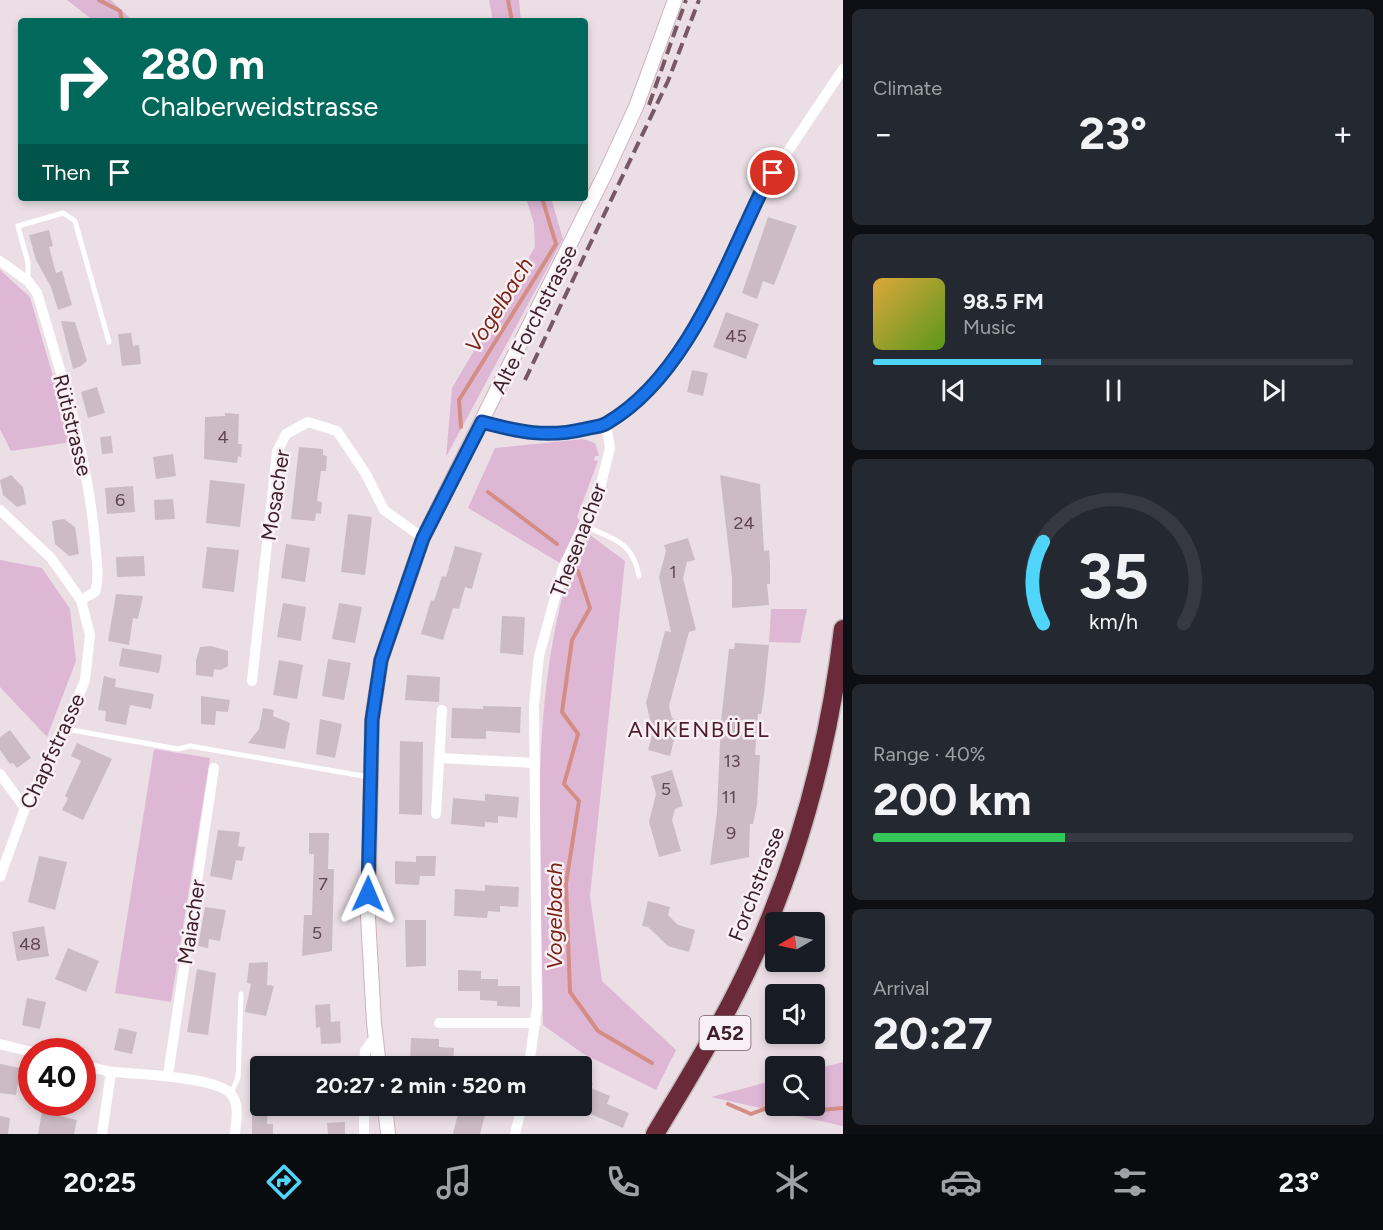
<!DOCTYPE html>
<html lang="en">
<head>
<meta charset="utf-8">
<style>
  :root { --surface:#171b24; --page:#242831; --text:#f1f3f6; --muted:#9ea1a6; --line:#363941; --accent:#4fd5f9 }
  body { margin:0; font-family:Figtree,sans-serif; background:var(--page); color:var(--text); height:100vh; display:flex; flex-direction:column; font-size:22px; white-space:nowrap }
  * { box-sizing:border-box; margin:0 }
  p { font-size:20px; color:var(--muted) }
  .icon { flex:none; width:33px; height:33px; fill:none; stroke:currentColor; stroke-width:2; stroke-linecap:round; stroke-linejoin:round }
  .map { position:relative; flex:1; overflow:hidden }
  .side { display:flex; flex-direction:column; gap:9px; padding:9px; background:#0d0f14; width:540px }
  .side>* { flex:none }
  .hud { position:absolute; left:18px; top:18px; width:570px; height:183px; border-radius:6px; box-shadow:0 3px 9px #0003; background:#00695c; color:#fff; overflow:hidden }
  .needle { width:39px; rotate:261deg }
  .tools { position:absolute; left:765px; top:912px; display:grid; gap:12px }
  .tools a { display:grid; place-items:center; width:60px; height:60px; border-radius:6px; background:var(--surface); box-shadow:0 3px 9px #0003; font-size:30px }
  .speed { position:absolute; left:18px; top:1038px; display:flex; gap:12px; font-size:30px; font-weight:700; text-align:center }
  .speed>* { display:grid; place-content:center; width:78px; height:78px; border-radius:50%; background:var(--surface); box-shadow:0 3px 9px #0003; line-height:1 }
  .speed .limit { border:9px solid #d22; background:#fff; color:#111 }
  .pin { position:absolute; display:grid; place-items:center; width:51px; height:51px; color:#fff; margin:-26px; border:3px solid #fff; border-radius:50%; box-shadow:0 2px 6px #0007 }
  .me { position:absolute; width:66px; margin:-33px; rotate:1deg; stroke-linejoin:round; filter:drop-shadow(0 0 4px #0008) }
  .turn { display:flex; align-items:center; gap:21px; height:126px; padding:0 24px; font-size:27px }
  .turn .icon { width:78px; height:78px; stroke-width:2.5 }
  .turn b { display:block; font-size:42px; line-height:51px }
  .then { display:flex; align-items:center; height:57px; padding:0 24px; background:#0003; gap:12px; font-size:22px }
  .big { font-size:45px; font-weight:700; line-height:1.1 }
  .side .card { flex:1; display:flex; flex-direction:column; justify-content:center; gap:9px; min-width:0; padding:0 21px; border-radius:9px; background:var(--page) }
  .side .dial { align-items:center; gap:0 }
  .dial svg { height:156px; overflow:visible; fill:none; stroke:var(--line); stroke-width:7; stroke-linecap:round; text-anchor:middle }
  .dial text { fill:var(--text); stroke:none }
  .song { display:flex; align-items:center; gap:18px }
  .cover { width:72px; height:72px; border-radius:9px; background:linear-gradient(135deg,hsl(40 70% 55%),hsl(90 70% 35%)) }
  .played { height:6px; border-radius:3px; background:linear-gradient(90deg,var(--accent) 35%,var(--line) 35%) }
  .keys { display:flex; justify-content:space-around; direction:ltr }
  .heat { display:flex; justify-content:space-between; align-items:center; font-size:33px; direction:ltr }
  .charge { height:9px; border-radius:4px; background:linear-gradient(90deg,#34c759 40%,var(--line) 0) }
  .trip { position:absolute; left:250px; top:1056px; width:342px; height:60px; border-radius:6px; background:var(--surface); box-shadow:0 3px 9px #0003; font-weight:700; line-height:60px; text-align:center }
  .tab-bar { display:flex; height:96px; justify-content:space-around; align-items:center; background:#090b0e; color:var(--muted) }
  .tab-bar .icon { width:42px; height:42px }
  .tab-bar .active { color:var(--accent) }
  .tab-bar b { font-size:27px; color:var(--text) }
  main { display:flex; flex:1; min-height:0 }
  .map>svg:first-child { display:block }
  .green { fill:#deb7d5 }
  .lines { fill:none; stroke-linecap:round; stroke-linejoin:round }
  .stream { stroke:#d48d84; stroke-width:4 }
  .building { fill:#ccbbc3 }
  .secondary-casing { stroke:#ccb2bc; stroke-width:16 }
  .highway-casing { stroke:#c4bcbe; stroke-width:21 }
  .lane { stroke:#fff; stroke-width:5 }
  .street { stroke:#fff; stroke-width:10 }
  .secondary { stroke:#fff; stroke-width:14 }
  .highway { stroke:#6a2a39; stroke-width:18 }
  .rail { stroke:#785963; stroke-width:4; stroke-dasharray:12 6; stroke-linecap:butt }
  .route-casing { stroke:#114b97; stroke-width:15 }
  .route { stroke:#1a73e8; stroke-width:10 }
  .labels { text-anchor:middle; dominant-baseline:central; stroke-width:5; stroke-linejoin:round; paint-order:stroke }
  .number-label { font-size:18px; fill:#60464f }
  .shield { fill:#f8f0f4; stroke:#745e65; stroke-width:1.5 }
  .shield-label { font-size:20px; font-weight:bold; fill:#3c1f28 }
  .street-label { font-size:21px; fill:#3c1f28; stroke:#f8f0f4 }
  .water-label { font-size:22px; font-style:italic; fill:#7b2417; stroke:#f8f0f4 }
  .neighbourhood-label { font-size:22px; letter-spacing:1.5px; fill:#4f1a29; stroke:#f8f0f4 }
</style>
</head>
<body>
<main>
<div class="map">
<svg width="843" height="1134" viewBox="0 0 843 1134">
  <rect width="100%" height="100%" fill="#ebdfe5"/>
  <path class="green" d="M 67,0 L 111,0 L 133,21 L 94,21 Z
    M 489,0 L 519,0 L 521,21 L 493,21 Z
    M 526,198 L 551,198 L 563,239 L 446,457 L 452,388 L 535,247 L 534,224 Z
    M 0,270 L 30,297 L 72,442 L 11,451 L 0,429 Z
    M 583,439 L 595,443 L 599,456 L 595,456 L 594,460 L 598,461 L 577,517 L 590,535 L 625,561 L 590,896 L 602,981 L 676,1050 L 656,1090 L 582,1053 L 543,1025 C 542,875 526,714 570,569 L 468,508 L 495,448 Z
    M 0,560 L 42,568 L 70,609 L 76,661 L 47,737 L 0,687 Z
    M 771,609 L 807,609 L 800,643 L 769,642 Z
    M 154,749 L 210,758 L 171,1002 L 115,993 Z
    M 843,1062 L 843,1126 L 711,1097 L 775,1080 L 776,1106 L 814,1106 L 815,1069 Z"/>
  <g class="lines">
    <path class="stream" d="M 99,0 L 120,11 L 122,21
      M 508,0 L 512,21
      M 461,427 L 459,400 L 556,244 L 542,198
      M 488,492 L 557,544
      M 578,571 L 590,608 L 572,640 L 562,712 L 578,734 L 564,784 L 579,801 L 566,883 L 570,992 L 598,1031 L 652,1063
      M 728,1104 L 751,1114 L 772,1106 L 799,1112 L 843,1108"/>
  </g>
  <path class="building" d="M 768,217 L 797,226 L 774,285 L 763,281 L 757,299 L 742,293 Z
    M 49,230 L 53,246 L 49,247 L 56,273 L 62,271 L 72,305 L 58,310 L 51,287 L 36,260 L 29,235 Z
    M 726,312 L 759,324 L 746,359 L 713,347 Z
    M 61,321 L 75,322 L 87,361 L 81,366 L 73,369 Z
    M 131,333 L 133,346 L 139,345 L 141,364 L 122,366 L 118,334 Z
    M 692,370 L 708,373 L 703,396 L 687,392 Z
    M 97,387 L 105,413 L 88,418 L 81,392 Z
    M 225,413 L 239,414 L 238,444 L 242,444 L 241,457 L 238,456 L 237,463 L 204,459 L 205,417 L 225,416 Z
    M 111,436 L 113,453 L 102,454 L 100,437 Z
    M 299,447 L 323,449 L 323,455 L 327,456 L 326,471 L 321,471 L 320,478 L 317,501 L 322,502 L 321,514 L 316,513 L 315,521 L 291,519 Z
    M 173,454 L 176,476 L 156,479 L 153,457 Z
    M 11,475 L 23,487 L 26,504 L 17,507 L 3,495 L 0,480 Z
    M 720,475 L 760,484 L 764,551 L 769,550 L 770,565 L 770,584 L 767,584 L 769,605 L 732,608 L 732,578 Z
    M 210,480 L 245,484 L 240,527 L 206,523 Z
    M 133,486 L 135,512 L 107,514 L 105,488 Z
    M 173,499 L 175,519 L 155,520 L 154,500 Z
    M 348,514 L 372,517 L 365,575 L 341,572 Z
    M 64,519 L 75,527 L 79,554 L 69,556 L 55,544 L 52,521 Z
    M 688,538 L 695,560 L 687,562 L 683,578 L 696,630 L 689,632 L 669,706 L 672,718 L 679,720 L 670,756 L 648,750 L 653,732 L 646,703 L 665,631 L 671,632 L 659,577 L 666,551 L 664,545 Z
    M 286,544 L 310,548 L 305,582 L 281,578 Z
    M 455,546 L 482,553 L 472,589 L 465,587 L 459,609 L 453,608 L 443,640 L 421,634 L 431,600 L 434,601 L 442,576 L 446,577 Z
    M 207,547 L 239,550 L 234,592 L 202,588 Z
    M 144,556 L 145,576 L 117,577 L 116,557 Z
    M 116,594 L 143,596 L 138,619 L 133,618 L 129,645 L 108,641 Z
    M 283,603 L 306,607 L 301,641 L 277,637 Z
    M 339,603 L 362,607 L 355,643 L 332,639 Z
    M 502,616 L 525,617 L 523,655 L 500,653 Z
    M 735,643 L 769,645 L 764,695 L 761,714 L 758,714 L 755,755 L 760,755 L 757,805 L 753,824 L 750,824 L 749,857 L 710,865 L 717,812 L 721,721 L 729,649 L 734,649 Z
    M 211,646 L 228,651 L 228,666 L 221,670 L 214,669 L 213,677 L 196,675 L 196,660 L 200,647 Z
    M 122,648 L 162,655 L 159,673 L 119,666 Z
    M 328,659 L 351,663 L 344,700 L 322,696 Z
    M 279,660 L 303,665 L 297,699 L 273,695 Z
    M 407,675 L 440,677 L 439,702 L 405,700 Z
    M 104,676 L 116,679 L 115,687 L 154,694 L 151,709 L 130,705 L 126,725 L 105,721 L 106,711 L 98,710 Z
    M 201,696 L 230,700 L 228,712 L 216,711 L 215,725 L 201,724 Z
    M 483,706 L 521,707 L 520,733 L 486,731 L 486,739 L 451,738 L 452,708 L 483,709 Z
    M 263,708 L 274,710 L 273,716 L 290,723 L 285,749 L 248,743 L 259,729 Z
    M 320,719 L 342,724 L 335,758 L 316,754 Z
    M 10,730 L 31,758 L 17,768 L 13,763 L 10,764 L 0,750 L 0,737 Z
    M 400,741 L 423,742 L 422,815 L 399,814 Z
    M 77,743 L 112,759 L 83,820 L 62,810 L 68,798 L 65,796 L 81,761 L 71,756 Z
    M 672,770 L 683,806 L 675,809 L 672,820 L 681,851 L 659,857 L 649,822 L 656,794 L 651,776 Z
    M 485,794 L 519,797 L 517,818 L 498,816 L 498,823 L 485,822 L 485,827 L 451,824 L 453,798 L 485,801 Z
    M 218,830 L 240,832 L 238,846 L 245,847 L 242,861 L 236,860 L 232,880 L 210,876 Z
    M 309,833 L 329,833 L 328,869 L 334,869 L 332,951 L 302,956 L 304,915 L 312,915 L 314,854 L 309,854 Z
    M 39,856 L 67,862 L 55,910 L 28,902 Z
    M 416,856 L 436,856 L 435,876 L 420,876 L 419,885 L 395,884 L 395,861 L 416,862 Z
    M 485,885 L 519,887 L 518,907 L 500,906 L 500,912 L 488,911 L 487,918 L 454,916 L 455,889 L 485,891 Z
    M 648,901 L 670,907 L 668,915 L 678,925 L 695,930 L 689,952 L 668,946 L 648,927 L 642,926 Z
    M 205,907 L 226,910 L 220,941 L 209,939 L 208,948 L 198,946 Z
    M 405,920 L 426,920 L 426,966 L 406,967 Z
    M 44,926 L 49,956 L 17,961 L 12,932 Z
    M 68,948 L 99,961 L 86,992 L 55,979 Z
    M 268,962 L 267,985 L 274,986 L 266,1016 L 245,1012 L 251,984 L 247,983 L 249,963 Z
    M 197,969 L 216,973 L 208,1035 L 187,1032 Z
    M 458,970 L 481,971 L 481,979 L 498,979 L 498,986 L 520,986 L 520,1007 L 497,1006 L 497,1001 L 480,1000 L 480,991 L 458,991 Z
    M 27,998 L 46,1002 L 40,1029 L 22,1025 Z
    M 330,1004 L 331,1022 L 340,1021 L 341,1043 L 321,1044 L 320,1027 L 316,1028 L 315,1005 Z
    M 119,1028 L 137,1032 L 132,1054 L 114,1050 Z
    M 411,1038 L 439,1039 L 439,1047 L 454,1048 L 453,1066 L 432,1066 L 432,1061 L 410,1060 Z
    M 0,1064 L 20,1068 L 16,1095 L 0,1093 Z
    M 582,1079 L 593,1083 L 591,1088 L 610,1096 L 607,1104 L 629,1113 L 623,1128 L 579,1109 L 582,1106 Z
    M 252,1106 L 268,1106 L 267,1124 L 273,1124 L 273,1134 L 252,1134 Z
    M 460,1106 L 486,1111 L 480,1134 L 453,1134 Z
    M 42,1112 L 77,1120 L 74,1134 L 38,1134 Z
    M 0,1116 L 10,1118 L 8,1134 L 0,1134 Z
    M 345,1122 L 345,1134 L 328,1134 L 327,1123 Z"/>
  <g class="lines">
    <g class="secondary-casing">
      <path id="secondary" d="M 379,1066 L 374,1023 L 368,917 L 372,720 L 381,660 L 423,538 L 605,174 L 636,107 L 675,0
        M 385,1106 L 388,1134"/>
    </g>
    <g class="highway-casing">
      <path id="highway" d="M 655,1134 C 683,1087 712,1041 737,991 C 794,878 828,754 843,629"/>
    </g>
    <path class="lane" d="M 28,279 L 28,263 L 18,226 L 63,213 L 75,221 L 109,342
      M 583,525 C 614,540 632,540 639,576
      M 66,729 L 178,749 L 190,746 L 369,777
      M 231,1093 L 238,1078 L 241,994"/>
    <path class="street" d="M 0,261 L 28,281 L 37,293 C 62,375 88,457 95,542 C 96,559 100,576 95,592 L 81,600
      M 482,422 L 523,433 L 564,434 L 606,424 L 651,388 L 697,323 L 762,190 L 843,69
      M 0,510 L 51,558 L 81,600 L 90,635 L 85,680 L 65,729 L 25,808 L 0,877
      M 252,681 L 277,452 L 286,434 L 308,422 L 337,431 L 366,474 L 384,510 L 423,538
      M 440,758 L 535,763
      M 0,774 L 25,808
      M 436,814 L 442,710
      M 439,1023 L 536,1023
      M 0,1044 L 32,1052
      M 82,1065 C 93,1067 103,1071 114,1072 C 137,1074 217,1077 231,1094 C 240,1105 236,1121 235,1134
      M 364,1066 L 365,1051 L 375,1037
      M 529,1066 L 537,1007 L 534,705 L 539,656 L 563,568 L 599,492 L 610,448 L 606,424
      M 168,1075 L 214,768
      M 364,1106 L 364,1134
      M 102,1134 L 111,1072
      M 515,1134 L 522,1106"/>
    <use href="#secondary" class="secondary"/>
    <use href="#highway" class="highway"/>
    <path class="rail" d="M 649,105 L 686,0
      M 525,380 L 668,81 L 699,0"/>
  </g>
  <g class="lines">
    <g class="route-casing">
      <path id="route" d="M 368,894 L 372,720 L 381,660 L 423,538 L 482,422 C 519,432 547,438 585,429 C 592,427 601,427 607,423 C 685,378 724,268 762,190 L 773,173"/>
    </g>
    <use href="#route" class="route"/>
  </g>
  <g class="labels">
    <g class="number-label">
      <text x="736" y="336">45</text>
      <text x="223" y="437">4</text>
      <text x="120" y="500">6</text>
      <text x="744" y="523">24</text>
      <text x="673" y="572">1</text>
      <text x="732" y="761">13</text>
      <text x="666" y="789">5</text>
      <text x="729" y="797">11</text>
      <text x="731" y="833">9</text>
      <text x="323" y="884">7</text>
      <text x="317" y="933">5</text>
      <text x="30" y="944">48</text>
    </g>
    <rect class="shield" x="699.5" y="1016" width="51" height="34" rx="4.5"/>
    <g class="shield-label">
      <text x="725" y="1033">A52</text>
    </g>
    <g class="street-label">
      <text transform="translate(534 319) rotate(-63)">Alte Forchstrasse</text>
      <text transform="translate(73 425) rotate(76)">Rütistrasse</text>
      <text transform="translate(275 495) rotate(-81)">Mosacher</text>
      <text transform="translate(578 540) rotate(-69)">Thesenacher</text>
      <text transform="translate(52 751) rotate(-65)">Chapfstrasse</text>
      <text transform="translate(756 884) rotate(-69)">Forchstrasse</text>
      <text transform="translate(191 922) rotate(-81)">Maiacher</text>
    </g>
    <g class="water-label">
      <text transform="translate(499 305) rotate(-58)">Vogelbach</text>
      <text transform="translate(554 916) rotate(-90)">Vogelbach</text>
    </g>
    <g class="neighbourhood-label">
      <text x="699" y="729">ANKENBÜEL</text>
    </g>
  </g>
</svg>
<div class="tools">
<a><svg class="needle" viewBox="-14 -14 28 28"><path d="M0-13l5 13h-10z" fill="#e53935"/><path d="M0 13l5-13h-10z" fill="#9ea1a6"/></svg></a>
<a><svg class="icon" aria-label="sound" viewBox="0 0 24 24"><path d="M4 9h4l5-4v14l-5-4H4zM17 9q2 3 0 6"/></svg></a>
<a><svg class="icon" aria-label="search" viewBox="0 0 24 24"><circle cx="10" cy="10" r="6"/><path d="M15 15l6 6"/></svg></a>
</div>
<div class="speed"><div class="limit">40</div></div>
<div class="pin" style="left:773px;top:173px;background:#d93025"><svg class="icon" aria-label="arrive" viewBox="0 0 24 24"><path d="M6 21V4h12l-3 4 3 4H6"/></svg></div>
<svg class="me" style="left:368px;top:894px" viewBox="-20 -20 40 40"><path d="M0-17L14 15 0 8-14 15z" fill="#1a73e8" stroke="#fff" stroke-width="4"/></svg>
<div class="trip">20:27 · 2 min · 520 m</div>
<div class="hud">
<div class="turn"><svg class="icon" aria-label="right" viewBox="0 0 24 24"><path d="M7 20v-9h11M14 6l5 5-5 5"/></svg><div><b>280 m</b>Chalberweidstrasse</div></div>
<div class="then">Then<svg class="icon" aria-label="arrive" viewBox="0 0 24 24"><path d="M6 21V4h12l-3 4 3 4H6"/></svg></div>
</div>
</div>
<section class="side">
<div class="card"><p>Climate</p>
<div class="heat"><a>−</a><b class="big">23°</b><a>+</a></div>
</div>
<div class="card">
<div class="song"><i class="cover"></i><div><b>98.5 FM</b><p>Music</p></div></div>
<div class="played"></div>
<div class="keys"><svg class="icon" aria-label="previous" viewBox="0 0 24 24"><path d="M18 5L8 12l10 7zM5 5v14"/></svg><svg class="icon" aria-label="pause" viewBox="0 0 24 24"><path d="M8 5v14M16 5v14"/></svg><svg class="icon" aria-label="next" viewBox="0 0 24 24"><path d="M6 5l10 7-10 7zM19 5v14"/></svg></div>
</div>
<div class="card dial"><svg viewBox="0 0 100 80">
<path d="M14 69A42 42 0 1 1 86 69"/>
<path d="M14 69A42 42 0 0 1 14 27" stroke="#4fd5f9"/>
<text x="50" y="56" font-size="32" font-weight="700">35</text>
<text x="50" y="72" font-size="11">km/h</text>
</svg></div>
<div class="card"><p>Range · 40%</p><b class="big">200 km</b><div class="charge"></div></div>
<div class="card"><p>Arrival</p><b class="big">20:27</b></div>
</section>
</main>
<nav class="tab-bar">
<b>20:25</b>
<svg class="icon active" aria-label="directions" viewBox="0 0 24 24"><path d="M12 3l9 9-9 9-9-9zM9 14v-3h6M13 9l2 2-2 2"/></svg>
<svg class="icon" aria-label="music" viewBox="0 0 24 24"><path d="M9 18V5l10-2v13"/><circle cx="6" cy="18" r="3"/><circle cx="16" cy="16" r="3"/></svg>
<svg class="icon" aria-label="phone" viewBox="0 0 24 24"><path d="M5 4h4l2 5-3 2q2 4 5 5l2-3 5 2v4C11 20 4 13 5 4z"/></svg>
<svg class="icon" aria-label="climate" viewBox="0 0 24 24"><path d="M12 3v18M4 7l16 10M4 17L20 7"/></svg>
<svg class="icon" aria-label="car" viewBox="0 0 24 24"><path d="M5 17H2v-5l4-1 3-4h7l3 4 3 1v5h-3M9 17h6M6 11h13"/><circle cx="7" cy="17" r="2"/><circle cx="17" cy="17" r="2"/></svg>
<svg class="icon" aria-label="filters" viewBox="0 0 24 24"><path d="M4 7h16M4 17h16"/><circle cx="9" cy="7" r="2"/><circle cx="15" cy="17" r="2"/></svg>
<b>23°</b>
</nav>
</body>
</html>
